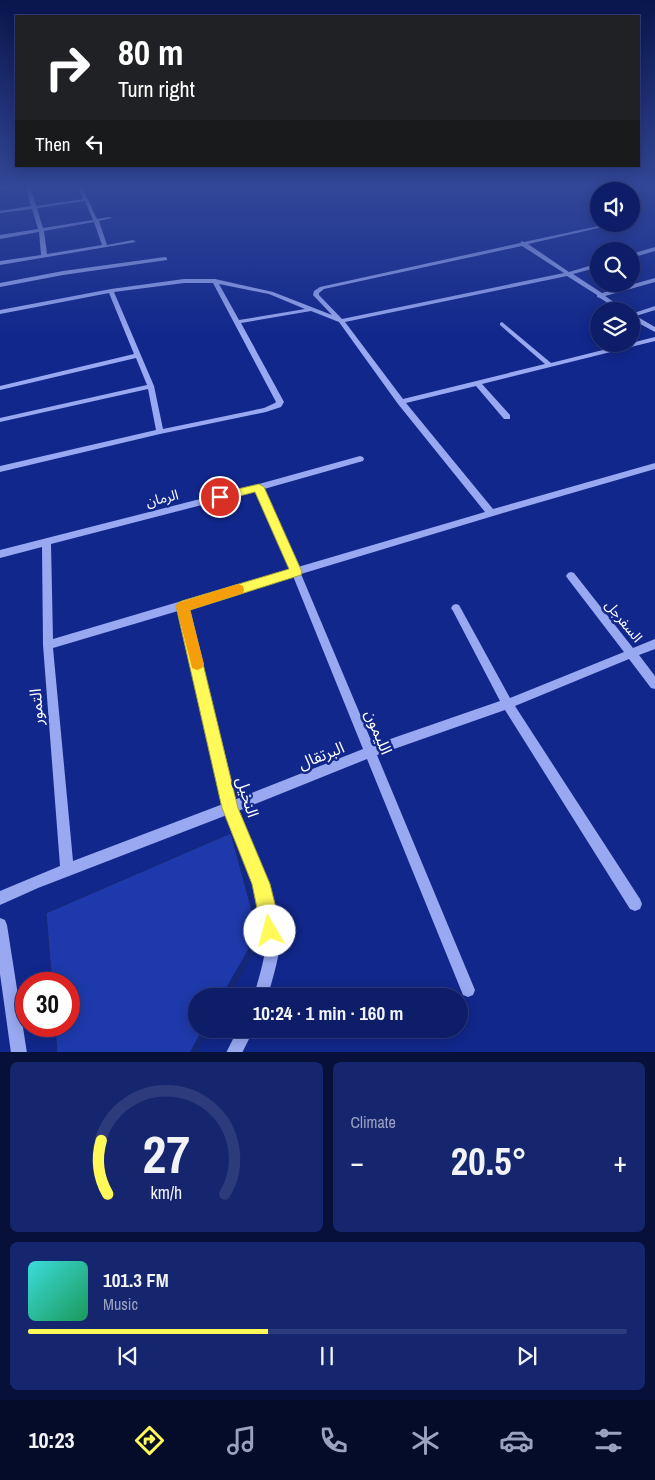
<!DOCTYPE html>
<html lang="en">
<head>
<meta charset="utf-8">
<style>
  :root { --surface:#0d1d68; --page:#16266e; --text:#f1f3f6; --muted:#9aa2c0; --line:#2d3b7c; --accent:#fffa58 }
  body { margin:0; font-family:"Archivo Narrow","Noto Sans Arabic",sans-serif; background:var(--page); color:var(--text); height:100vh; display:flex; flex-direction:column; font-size:19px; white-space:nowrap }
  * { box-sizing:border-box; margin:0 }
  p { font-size:16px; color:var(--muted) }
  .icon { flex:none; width:28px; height:28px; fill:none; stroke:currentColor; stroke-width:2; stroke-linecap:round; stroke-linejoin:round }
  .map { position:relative; height:1052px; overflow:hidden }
  .side { display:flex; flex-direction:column; gap:10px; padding:10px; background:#071039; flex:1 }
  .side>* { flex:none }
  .hud { position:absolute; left:15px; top:15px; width:625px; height:152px; border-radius:0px; box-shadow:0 2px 12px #0003,0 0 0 1px var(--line); background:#202124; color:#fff; overflow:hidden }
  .fabs { position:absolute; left:590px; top:182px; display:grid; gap:10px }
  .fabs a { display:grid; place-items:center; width:50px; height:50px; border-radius:50%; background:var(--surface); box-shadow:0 2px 12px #0003,0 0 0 1px var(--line); font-size:25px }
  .speed { position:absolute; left:15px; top:972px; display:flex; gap:10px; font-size:25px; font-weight:700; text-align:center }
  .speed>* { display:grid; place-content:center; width:65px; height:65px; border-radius:50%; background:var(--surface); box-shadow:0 2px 12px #0003,0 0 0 1px var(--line); line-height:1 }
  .speed .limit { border:8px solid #d22; background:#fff; color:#111 }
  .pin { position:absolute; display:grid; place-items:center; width:42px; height:42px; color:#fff; margin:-21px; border:2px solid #fff; border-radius:50%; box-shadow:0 1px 5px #0007 }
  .me { position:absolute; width:55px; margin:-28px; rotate:352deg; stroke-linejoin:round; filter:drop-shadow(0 0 4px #0008) }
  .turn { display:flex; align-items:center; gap:18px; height:105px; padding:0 20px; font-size:22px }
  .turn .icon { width:65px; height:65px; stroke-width:2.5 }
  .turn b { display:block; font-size:35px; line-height:42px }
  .then { display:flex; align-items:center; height:48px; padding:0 20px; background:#0003; gap:10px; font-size:19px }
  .big { font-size:38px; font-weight:700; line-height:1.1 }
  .side .tile { flex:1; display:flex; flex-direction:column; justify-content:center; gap:8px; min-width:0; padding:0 18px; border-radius:8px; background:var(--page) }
  .side .dial { align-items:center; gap:0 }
  .dial svg { height:130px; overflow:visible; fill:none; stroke:var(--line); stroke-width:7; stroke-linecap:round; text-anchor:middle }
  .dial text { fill:var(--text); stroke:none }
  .song { display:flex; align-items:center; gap:15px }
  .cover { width:60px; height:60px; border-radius:8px; background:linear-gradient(135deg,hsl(180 70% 55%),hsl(150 70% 35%)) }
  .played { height:5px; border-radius:2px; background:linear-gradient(90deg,var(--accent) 40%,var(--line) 40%) }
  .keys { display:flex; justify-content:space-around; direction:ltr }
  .heat { display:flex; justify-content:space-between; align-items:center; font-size:28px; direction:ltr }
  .side .tiles { flex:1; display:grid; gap:10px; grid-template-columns:1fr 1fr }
  .tile:last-child { grid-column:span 2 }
  .trip { position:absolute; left:188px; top:988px; width:280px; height:50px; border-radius:25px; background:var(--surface); box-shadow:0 2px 12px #0003,0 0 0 1px var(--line); font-weight:700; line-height:50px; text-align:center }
  .dock { display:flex; height:80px; justify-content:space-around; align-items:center; background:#050c2a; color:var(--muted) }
  .dock .icon { width:35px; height:35px }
  .dock .on { color:var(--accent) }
  .dock b { font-size:22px; color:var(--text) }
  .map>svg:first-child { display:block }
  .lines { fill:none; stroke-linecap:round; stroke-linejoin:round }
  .minor { fill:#98a9f1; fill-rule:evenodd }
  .shaded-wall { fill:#152878 }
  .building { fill:#1e39ab; stroke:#152878 }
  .route { fill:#fffa58; stroke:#a6a239 }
  .slow { fill:#f59e0b }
  .labels { text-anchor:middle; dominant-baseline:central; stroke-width:5; stroke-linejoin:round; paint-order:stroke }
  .street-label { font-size:14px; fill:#fff; stroke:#11278b }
  .near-street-label { font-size:16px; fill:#fff; stroke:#11278b }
</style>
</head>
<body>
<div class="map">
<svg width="655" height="1053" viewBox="0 0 655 1053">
  <rect width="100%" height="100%" fill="#11278b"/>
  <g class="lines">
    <path class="minor" d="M 16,187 L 14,188 L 0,190 L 0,188 Z
      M 26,187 L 30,187 L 36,206 L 83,199 L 78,187 L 82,187 L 97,219 L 110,217 L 112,218 L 99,221 L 107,245 L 133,240 L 136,242 L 0,265 L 0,261 L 41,255 L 39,232 L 0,239 L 0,235 L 38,229 L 32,209 L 0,213 L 0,211 L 31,206 ZM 85,201 L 93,220 L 43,228 L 37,208 ZM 94,222 L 102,245 L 47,254 L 44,231 Z
      M 608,224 L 616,224 L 528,244 L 569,272 L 599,263 L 599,267 L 573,274 L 602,293 L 655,278 L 655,282 L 605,296 L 627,311 L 620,311 L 600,298 L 597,297 L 597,295 L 567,276 L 345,322 L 403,399 L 545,364 L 500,325 L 500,323 L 502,322 L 551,363 L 655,337 L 655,341 L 482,384 L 510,415 L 510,419 L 504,419 L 476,386 L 406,403 L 493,509 L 655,463 L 655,469 L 503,513 L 301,574 L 373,745 L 500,701 L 453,611 L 451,608 L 453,605 L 456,604 L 459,605 L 510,698 L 624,652 L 568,579 L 566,576 L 568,573 L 571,572 L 574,573 L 633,648 L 655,639 L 655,649 L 639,655 L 655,676 L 655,689 L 651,688 L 629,659 L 515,706 L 640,899 L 642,904 L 640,909 L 635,911 L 630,909 L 505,710 L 377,755 L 475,990 L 473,995 L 468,997 L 463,995 L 367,759 L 238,811 C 256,855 278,899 279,947 C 279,960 271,983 268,996 L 254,996 C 257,983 265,960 265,947 C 264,901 244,858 227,815 L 38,888 L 0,905 L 0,891 L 60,866 L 43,645 L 42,547 L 0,558 L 0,550 L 259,484 L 360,456 L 363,457 L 364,459 L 363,461 L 264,489 L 298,567 L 485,512 L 398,404 L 339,322 L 311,311 L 241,323 L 284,402 L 281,407 L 266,412 L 160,434 L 0,472 L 0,466 L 156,430 L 148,389 L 0,422 L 0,418 L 147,385 L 136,358 L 0,390 L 0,386 L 134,354 L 109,293 L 0,314 L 0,310 L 111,289 L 184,279 L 215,279 L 273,292 L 332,315 L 313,295 L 314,291 L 320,287 L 520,243 L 522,241 L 524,242 ZM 522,246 L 564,273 L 342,319 L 319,295 L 319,293 L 324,289 ZM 184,283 L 213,283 L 276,402 L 275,403 L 264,408 L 163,429 L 154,386 L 114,292 ZM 219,284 L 269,294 L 305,309 L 239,320 ZM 256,491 L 290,569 L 53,639 L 51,544 ZM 293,576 L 363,749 L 234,800 L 187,608 ZM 178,611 L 223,804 L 73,861 L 53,648 Z
      M 655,247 L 655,251 L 631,258 L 631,254 Z
      M 165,257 L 167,258 L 167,260 L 63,275 L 0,287 L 0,283 L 63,271 Z
      M 655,306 L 655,310 L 636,316 L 655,327 L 655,332 L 631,319 L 631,314 Z
      M 0,918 L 5,920 L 7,925 L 27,1053 L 11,1053 L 0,974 Z
      M 238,1029 L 254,1029 L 242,1053 L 226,1053 Z"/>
  </g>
  <path class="shaded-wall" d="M 231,833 L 236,844 L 262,939 L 230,996 L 222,996 Z
    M 203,1029 L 211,1029 L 198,1053 L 190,1053 Z"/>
  <path class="building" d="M 231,833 L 258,933 L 222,996 L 196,996 L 196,1029 L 203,1029 L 190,1053 L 57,1053 L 55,1026 L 69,1026 L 69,984 L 52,984 L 46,913 Z"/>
  <linearGradient id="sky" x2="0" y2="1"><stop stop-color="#09154c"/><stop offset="0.56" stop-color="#324798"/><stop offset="1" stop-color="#324798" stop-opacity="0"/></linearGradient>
  <rect width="655" height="335" fill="url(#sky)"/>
  <path class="route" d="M 259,484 L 264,487 L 302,572 L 301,575 L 190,610 L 238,808 L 270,884 L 277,912 L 279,931 L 276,937 L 270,940 L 263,937 L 252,884 L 222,808 L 176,606 L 178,603 L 182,601 L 289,569 L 255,492 L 220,501 L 215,497 L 216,494 Z"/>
  <path class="slow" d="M 238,584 L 243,586 L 244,590 L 243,593 L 190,610 L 204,664 L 202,668 L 197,670 L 192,668 L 176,606 L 178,603 Z"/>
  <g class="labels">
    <g class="street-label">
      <text transform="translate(162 498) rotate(-14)">الرمان</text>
      <text transform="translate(624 621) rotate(51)">السفرجل</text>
    </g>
    <g class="near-street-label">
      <text transform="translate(36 707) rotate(-94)">التمور</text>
      <text transform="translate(379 732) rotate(68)">الليمون</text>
      <text transform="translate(321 755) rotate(-22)">البرتقال</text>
      <text transform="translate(248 797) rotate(73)">النخيل</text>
    </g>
  </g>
</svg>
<div class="fabs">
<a><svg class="icon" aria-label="sound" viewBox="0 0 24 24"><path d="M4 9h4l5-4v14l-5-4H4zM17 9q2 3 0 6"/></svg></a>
<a><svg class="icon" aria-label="search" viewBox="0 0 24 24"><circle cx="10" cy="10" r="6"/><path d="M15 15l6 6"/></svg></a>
<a><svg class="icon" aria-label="layers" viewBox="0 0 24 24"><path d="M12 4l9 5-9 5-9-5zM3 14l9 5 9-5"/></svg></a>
</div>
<div class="speed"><div class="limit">30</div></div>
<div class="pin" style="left:220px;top:497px;background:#d93025"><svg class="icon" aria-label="arrive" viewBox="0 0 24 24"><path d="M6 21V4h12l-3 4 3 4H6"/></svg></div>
<svg class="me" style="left:270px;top:931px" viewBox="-20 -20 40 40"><circle r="19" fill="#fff"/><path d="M0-13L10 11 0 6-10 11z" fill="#fffa58"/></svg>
<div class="trip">10:24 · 1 min · 160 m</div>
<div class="hud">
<div class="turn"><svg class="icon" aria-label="right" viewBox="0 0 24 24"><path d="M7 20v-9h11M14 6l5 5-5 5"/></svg><div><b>80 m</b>Turn right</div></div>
<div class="then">Then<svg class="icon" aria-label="left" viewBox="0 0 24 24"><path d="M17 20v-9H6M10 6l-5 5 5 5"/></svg></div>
</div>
</div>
<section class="side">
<div class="tiles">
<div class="tile dial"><svg viewBox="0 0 100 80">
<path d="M14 69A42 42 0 1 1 86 69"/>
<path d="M14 69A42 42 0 0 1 10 36" stroke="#fffa58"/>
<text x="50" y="56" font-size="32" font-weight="700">27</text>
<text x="50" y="72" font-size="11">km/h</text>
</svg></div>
<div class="tile"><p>Climate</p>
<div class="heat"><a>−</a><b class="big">20.5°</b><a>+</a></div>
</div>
<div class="tile">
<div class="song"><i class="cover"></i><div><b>101.3 FM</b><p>Music</p></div></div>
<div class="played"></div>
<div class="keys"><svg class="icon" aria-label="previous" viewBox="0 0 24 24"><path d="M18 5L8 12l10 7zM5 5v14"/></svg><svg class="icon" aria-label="pause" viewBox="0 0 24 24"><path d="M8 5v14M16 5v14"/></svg><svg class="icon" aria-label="next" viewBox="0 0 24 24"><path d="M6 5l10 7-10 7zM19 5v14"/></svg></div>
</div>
</div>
</section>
<nav class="dock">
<b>10:23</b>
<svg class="icon on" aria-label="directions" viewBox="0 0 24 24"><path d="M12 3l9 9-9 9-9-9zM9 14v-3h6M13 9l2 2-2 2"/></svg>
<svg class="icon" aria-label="music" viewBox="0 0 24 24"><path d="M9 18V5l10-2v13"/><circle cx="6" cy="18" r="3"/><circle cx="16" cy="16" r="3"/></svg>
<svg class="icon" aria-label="phone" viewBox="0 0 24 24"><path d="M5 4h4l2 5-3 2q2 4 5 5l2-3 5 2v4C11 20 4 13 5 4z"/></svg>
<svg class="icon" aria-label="climate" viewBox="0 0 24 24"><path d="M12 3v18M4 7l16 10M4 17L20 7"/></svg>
<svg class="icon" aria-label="car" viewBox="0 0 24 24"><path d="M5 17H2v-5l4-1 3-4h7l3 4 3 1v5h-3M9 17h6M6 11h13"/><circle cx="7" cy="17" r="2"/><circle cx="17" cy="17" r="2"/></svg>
<svg class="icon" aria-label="filters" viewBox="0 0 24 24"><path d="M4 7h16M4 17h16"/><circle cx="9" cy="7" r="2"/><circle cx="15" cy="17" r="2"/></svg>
</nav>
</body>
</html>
